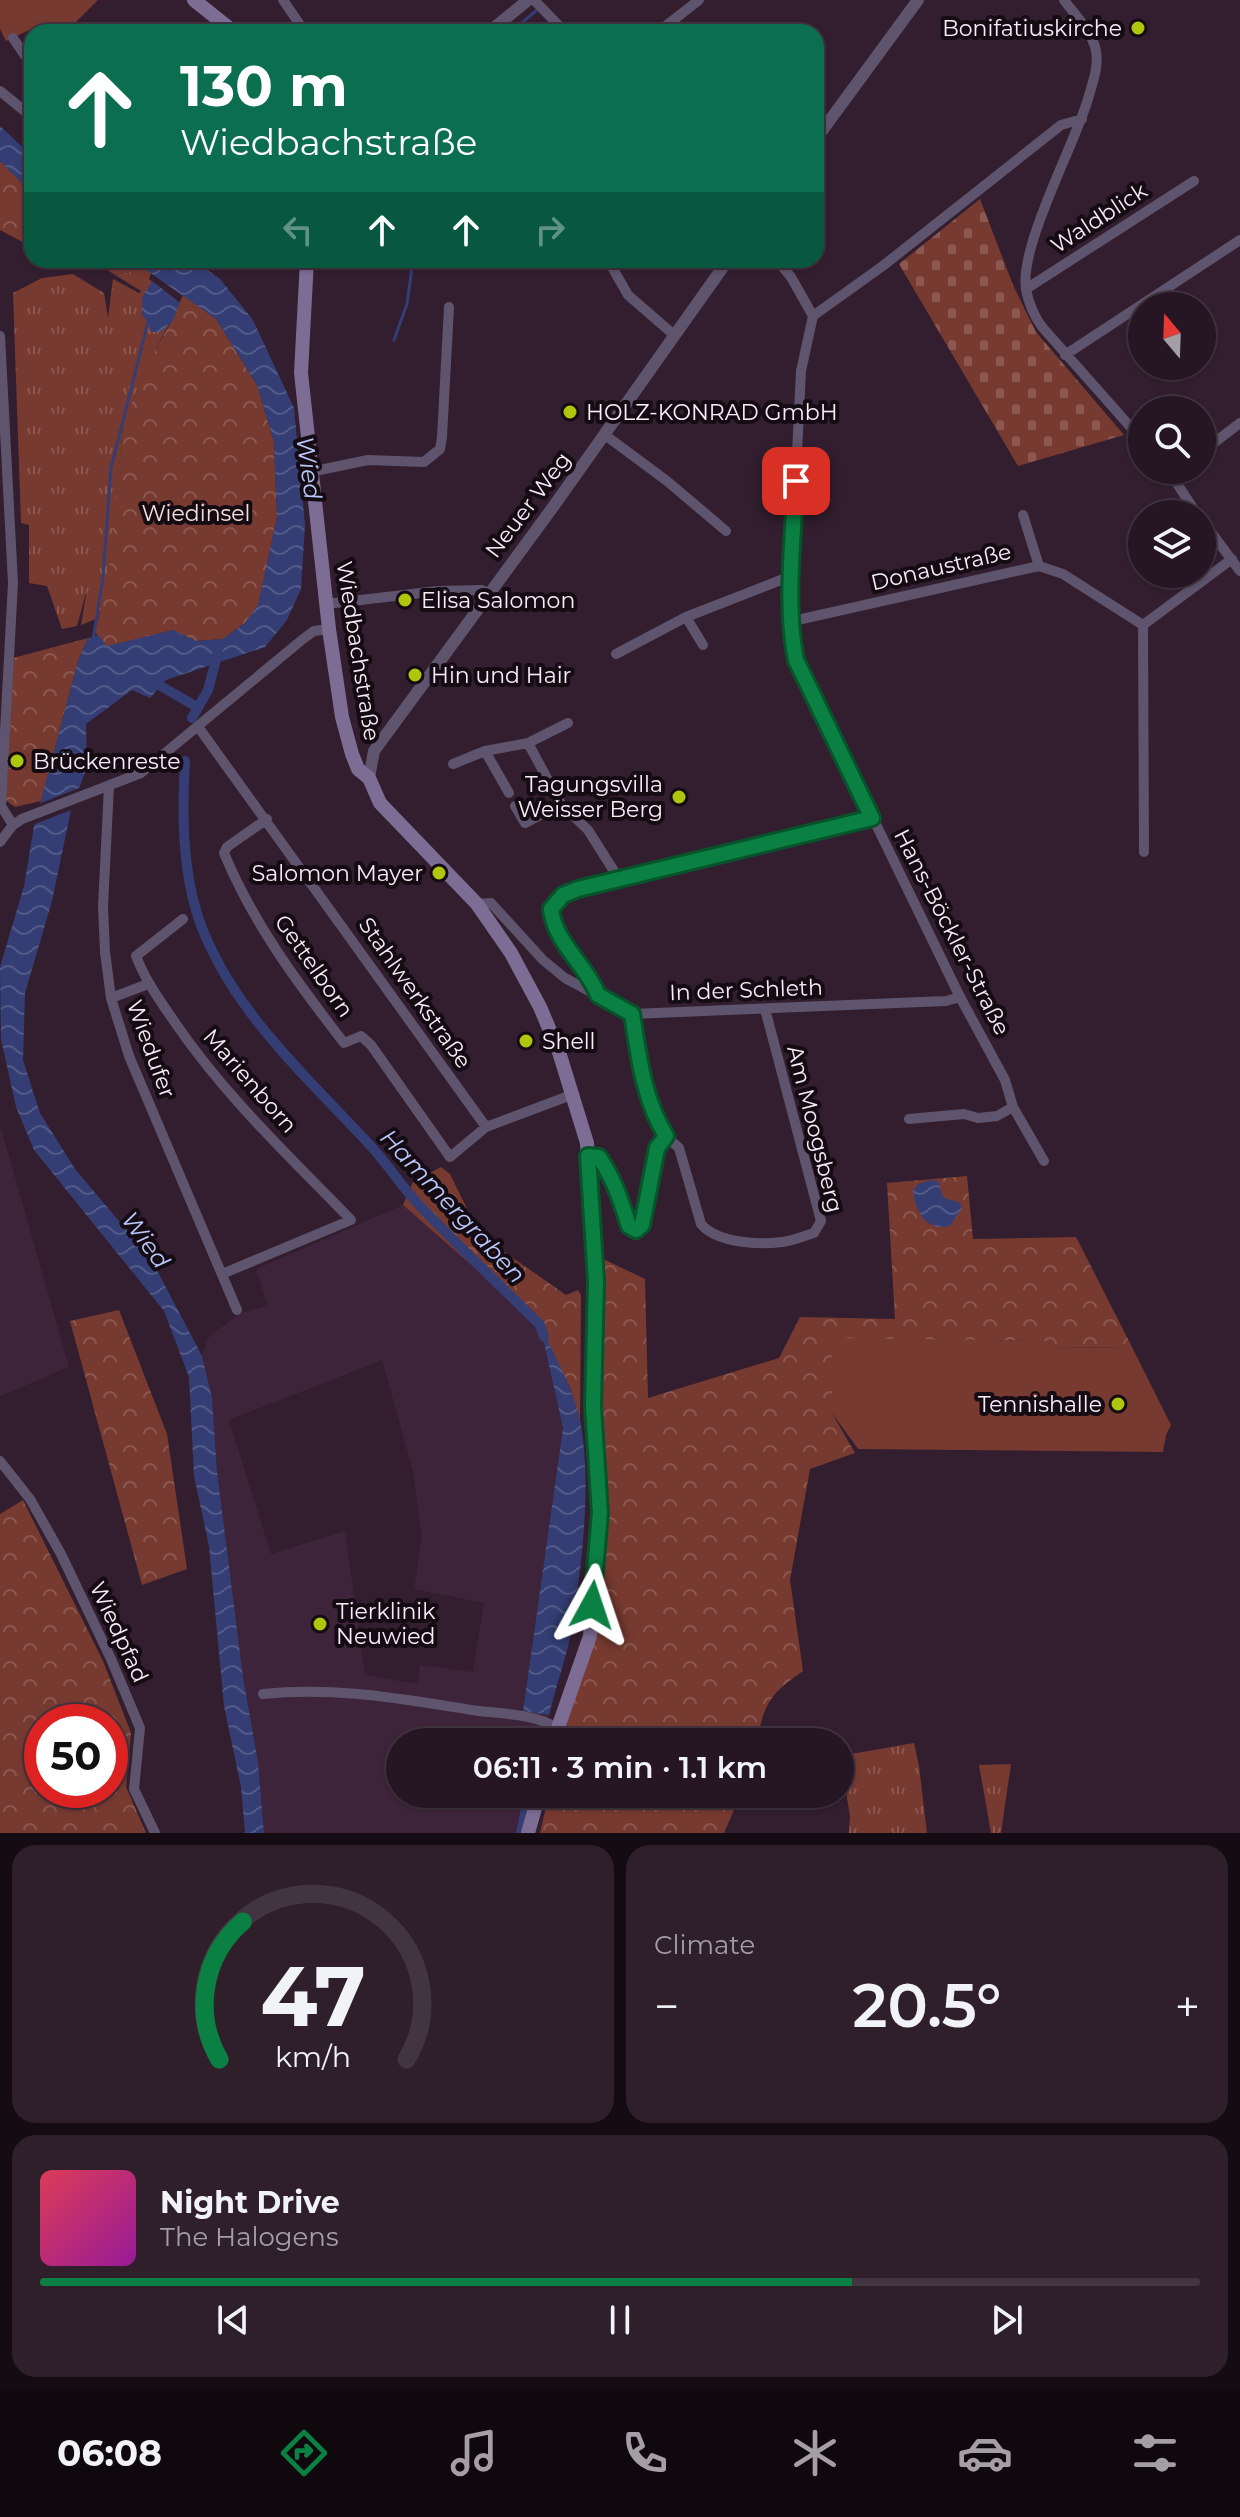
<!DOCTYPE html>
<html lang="en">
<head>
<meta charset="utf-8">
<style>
  :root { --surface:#261623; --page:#2e1f2b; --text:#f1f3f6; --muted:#a49fa6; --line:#423541; --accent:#0b8043 }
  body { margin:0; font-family:Montserrat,sans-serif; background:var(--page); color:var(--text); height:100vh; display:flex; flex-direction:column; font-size:30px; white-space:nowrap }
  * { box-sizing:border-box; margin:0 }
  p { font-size:26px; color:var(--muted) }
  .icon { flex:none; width:44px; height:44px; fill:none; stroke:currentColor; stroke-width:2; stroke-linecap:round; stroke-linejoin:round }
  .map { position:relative; height:1833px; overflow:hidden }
  .panel { display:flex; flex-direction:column; gap:12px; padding:12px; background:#150c13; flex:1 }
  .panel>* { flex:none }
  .hud { position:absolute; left:24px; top:24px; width:800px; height:244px; border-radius:24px; box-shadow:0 2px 6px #0004,0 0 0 2px var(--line); background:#0b6e4f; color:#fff; overflow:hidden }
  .needle { width:52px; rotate:341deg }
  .controls { position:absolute; left:1128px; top:292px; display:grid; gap:16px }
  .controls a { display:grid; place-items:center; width:88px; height:88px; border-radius:50%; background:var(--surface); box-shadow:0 2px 6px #0004,0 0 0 2px var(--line); font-size:40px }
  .speed { position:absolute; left:24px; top:1704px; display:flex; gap:16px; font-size:40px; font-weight:700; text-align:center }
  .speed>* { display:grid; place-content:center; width:104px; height:104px; border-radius:50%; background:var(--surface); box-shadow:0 2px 6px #0004,0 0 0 2px var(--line); line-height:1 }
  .speed .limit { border:12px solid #d22; background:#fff; color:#111 }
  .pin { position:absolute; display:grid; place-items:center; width:68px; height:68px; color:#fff; margin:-34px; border-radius:16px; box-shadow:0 4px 12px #0006 }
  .me { position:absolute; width:88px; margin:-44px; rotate:5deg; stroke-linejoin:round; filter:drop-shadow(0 0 6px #0008) }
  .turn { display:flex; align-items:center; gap:28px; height:168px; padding:0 24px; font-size:36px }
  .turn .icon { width:104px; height:104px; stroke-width:2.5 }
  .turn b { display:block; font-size:56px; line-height:68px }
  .lanes { display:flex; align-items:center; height:76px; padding:0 24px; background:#0003; justify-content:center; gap:40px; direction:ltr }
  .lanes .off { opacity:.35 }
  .big { font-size:60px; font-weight:600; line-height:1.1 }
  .panel .widget { flex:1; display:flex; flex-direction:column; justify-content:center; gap:12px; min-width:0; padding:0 28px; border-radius:24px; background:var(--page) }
  .panel .dial { align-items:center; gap:0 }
  .dial svg { height:208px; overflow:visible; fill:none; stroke:var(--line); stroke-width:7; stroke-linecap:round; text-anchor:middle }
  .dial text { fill:var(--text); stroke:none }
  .song { display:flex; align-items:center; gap:24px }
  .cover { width:96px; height:96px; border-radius:12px; background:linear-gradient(135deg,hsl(350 70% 55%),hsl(300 70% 35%)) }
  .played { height:8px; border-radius:4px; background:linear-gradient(90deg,var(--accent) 70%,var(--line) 70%) }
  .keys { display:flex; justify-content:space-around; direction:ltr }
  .heat { display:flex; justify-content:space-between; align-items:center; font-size:44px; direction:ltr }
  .panel .tiles { flex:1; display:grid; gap:12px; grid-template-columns:1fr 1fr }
  .widget:last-child { grid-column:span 2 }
  .trip { position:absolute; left:386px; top:1728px; width:468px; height:80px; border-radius:40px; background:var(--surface); box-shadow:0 2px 6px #0004,0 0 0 2px var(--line); font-weight:600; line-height:80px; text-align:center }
  .tab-bar { display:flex; height:128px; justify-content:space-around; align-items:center; background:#0f090e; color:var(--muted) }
  .tab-bar .icon { width:56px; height:56px }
  .tab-bar .selected { color:var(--accent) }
  .tab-bar b { font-size:36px; color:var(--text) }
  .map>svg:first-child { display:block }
  .built { fill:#3e243a; fill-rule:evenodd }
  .grass { fill:url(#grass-tufts) }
  .forest { fill:url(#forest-crowns); fill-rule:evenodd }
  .cemetery { fill:url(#cemetery-stones) }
  .pitch { fill:#773a30 }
  .water { fill:url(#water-waves) }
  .pier { fill:#321e2f }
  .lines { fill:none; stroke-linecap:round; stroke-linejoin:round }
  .stream { stroke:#343e74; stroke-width:3 }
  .canal { stroke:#343e74; stroke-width:10 }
  .minor { stroke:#5e546d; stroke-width:10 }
  .tertiary { stroke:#5e546d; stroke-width:12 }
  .secondary { stroke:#7d6d95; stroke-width:14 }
  .route-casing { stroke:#07532c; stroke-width:20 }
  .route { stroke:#0b8043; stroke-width:14 }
  .poi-dot { fill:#aec60c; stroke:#150c13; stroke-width:3 }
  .labels { text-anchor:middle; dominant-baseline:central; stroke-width:8; stroke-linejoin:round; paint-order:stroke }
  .poi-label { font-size:22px; fill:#faecf7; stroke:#150c13; text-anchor:start }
  .street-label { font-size:22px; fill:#faecf7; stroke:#150c13 }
  .park-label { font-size:22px; fill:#f4dfda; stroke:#150c13 }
  .water-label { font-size:24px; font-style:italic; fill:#bac7fb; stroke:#150c13 }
</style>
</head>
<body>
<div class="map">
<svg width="1240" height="1833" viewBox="0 0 1240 1833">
  <defs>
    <pattern id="grass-tufts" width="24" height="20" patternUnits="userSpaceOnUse" patternTransform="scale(2)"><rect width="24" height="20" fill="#773a30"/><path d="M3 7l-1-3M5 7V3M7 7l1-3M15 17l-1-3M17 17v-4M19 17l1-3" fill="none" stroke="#8b574f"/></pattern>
    <pattern id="forest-crowns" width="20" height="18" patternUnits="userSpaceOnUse" patternTransform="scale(2)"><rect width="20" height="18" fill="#773a30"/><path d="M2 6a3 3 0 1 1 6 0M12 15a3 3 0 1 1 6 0" fill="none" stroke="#8b574f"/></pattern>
    <pattern id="cemetery-stones" width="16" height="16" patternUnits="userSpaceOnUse" patternTransform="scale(2)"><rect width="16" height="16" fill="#773a30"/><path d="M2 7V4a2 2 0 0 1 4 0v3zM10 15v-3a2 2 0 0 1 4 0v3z" fill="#8b574f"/></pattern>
    <pattern id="water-waves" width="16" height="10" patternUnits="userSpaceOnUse" patternTransform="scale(2)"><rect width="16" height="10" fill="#343e74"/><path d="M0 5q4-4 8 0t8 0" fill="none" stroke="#525a89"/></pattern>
  </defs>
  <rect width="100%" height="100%" fill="#321e2f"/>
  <path class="built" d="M 0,1124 L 69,1367 L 0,1396 Z
    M 403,1205 L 540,1325 L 563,1428 L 523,1711 L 549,1715 L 549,1727 L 546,1742 L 400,1742 L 400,1794 L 533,1794 L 523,1833 L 264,1833 L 258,1762 L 243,1677 L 217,1471 L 212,1398 L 202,1356 L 208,1338 L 240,1313 L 268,1306 L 256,1269 ZM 382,1360 L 413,1471 L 422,1537 L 414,1589 L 484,1603 L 473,1672 L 420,1665 L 417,1684 L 365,1675 L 345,1531 L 271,1554 L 229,1420 Z"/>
  <path class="grass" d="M 129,272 L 151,273 L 149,279 L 180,303 L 147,366 L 123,424 L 114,523 L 165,542 L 100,611 L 98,618 L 81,625 L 87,589 L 77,626 L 62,629 L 47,586 L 29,583 L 29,525 L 21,523 L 13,293 L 42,278 L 73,274 L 104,293 L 108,318 L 113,279 L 139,293 L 141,291 L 115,275 Z
    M 9,744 L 28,752 L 26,772 L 8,769 Z
    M 914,1743 L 919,1766 L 927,1833 L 849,1833 L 850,1816 L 840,1756 Z
    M 1011,1764 L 1001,1833 L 991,1833 L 979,1765 Z"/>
  <path class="forest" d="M 0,161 L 32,193 L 32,247 L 0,230 Z
    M 92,260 L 132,260 L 152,272 L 141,278 L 129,272 L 115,275 Z
    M 183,295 L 216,319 L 257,385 L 274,442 L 277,517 L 258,606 L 245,623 L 223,639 L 196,641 L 173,630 L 107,647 L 95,632 L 108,579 L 123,424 L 147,365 L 171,322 Z
    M 88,638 L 78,661 L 41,801 L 15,807 L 5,800 L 8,769 L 26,771 L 28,752 L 9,744 L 13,658 Z
    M 441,1167 L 450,1174 L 480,1235 L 566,1295 L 578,1290 L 581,1295 L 580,1421 L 571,1390 L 540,1325 L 403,1205 L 413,1182 Z
    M 967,1176 L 973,1239 L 1076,1237 L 1132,1347 L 1050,1348 L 1049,1341 L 832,1339 L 832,1413 L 855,1453 L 810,1469 L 790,1580 L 803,1671 C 769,1695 766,1701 756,1742 L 560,1742 L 596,1637 L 606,1513 L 601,1408 L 601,1258 L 645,1279 L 648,1398 L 779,1358 L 800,1317 L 895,1319 L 887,1183 Z
    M 119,1310 L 167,1434 L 187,1569 L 142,1585 L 70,1321 Z
    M 23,1500 L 103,1661 L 131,1733 L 126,1787 L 146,1833 L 0,1833 L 0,1514 ZM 42,1722 L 110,1722 L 110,1790 L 42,1790 Z
    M 549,1794 L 741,1794 L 724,1833 L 540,1833 Z"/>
  <path class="cemetery" d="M 980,199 L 1013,285 L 1036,332 L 1124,435 L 1018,466 L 899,264 Z"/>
  <path class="pitch" d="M 0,0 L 98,0 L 71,27 L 27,31 L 6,41 L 0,29 Z
    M 832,1338 L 1049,1341 L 1050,1348 L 1132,1347 L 1171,1425 L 1166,1435 L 1163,1452 L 858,1449 L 832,1413 Z"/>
  <path class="water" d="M 0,126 L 32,156 L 32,193 L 0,161 Z
    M 132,260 L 193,260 L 220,279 L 253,320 L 294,408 L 305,525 L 301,589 L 287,620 L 265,647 L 166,680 L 150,698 L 132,690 L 86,724 L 87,767 L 71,810 L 52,901 L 25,993 L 23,1060 L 40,1113 L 75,1169 L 151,1259 L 202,1356 L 212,1398 L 217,1471 L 243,1677 L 258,1762 L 264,1833 L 245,1833 L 241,1787 L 224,1706 L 209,1546 L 194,1476 L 189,1377 L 164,1311 L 34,1150 L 16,1107 L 1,1039 L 0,967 L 24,886 L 34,826 L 78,661 L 88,638 L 98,635 L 107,646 L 173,630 L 196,641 L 223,639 L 245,623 L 258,605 L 277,517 L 274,442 L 257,385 L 216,319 Z
    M 152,281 L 180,303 L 172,322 L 159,333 L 150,331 L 149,323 L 142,315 L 142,298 Z
    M 932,1180 L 939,1182 C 943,1203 943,1196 960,1203 L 962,1208 L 950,1226 C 926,1232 915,1211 913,1190 L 918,1184 Z
    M 540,1325 C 554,1356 573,1387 580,1420 C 592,1481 582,1566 572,1627 C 567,1656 556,1686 549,1715 L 523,1711 L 563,1428 Z"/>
  <path class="pier" d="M 84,786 L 76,808 L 30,826 L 36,805 Z"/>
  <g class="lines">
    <path class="stream" d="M 511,32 L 537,10
      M 394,340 L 407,304 L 413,260
      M 93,640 L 103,577 L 111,468 L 149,318"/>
    <path class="canal" d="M 152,681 L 197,707
      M 192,718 L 208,690 L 218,652
      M 185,761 C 182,813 182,867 198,917 C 229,1008 306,1076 369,1144 C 387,1163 401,1186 419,1205 C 458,1246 500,1285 540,1325 L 544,1337
      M 540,1742 L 543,1728
      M 521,1833 L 529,1794"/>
    <path class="minor" d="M 283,0 L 305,32
      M 534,0 L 565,32
      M 1064,0 C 1075,15 1093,33 1096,51 C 1099,67 1092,84 1088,99 C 1074,146 1019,247 1026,289 C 1028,302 1035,318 1043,328 L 1142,440
      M 658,32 L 699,0
      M 13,38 L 32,66
      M 0,91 L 32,117
      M 608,260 L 628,295 L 674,335
      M 777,260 L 791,277 L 813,316 L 801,371 L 791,576 L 792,643 L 796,660 L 960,997 L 1005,1080 L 1013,1107 L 1044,1161
      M 1026,289 L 1194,181
      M 813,316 L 884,265 L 1061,125 L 1082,119
      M 0,336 L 13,583 L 1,806 L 13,825
      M 1065,355 L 1240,240
      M 605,435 L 667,481 L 726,531
      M 1202,452 L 1240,423
      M 1168,470 L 1197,514
      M 310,472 L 368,460 L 424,462 L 440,449 L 442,437 L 449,307
      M 1023,515 L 1039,566
      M 1202,520 L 1240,571
      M 326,604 L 438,591 L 482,590 L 487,593
      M 686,617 L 703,645
      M 793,621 L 1039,566 L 1063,574 L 1143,625
      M 1143,625 L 1144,852
      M 1143,625 L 1232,559
      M 616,654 L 686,617 L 791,576
      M 199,728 L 486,1127
      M 528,743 L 561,804 L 588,830 L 619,879
      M 485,751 L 509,793
      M 453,764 L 485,751 L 528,743 L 568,723
      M 109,786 L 103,906 L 105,952 L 111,998 L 129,1056 L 237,1310
      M 515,806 L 525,823 L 561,804
      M 267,819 L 227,847 L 224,853 C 254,925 297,982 344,1043 L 361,1036 L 371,1045 L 450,1157 L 486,1127 L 574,1094
      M 0,842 L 13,825 L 22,819 L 141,773 L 303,639 L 314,631 L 329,629
      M 477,904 L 491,903 L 543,960 L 565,978 L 632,1014 L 946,1001 L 960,997
      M 183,919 L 136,956 C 146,982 161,1002 176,1024 C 226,1097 290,1157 351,1220 L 222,1274
      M 598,995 C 587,964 556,944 551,909 L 563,895 L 599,883 L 872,818
      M 111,998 L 148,984
      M 632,1014 L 645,1091 L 652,1112 L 666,1136 L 679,1148 L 701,1224 C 717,1243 758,1245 782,1242 C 792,1241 803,1236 814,1233 L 821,1221 L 765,1009
      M 909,1119 L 964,1114 L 978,1118 L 997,1116 L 1013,1107
      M 588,1156 L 599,1157 C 614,1179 621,1201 629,1226 L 636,1230 L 642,1225 L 657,1148 L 666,1136
      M 0,1461 L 30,1499 L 61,1554 L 111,1659 L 140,1728 L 134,1789 L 155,1833
      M 263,1694 C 336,1686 407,1700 479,1711 C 504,1714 536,1714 557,1728"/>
    <path class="tertiary" d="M 489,32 L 528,0
      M 816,139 L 918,0
      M 369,778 L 374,751 L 553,507 L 728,260"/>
    <path class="secondary" d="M 194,0 L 234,32
      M 307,260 L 301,373 L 329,629 L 342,717 L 352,754 L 358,769 L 369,778 L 380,803 L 477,904 L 511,953 L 540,1007 L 559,1052 L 587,1143 L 596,1282 L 593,1407 L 600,1513 L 590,1636 L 553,1742
      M 528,1833 L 539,1794"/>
  </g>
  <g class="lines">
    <g class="route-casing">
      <path id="route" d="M 592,1605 L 600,1513 L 593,1407 L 596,1282 L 588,1156 L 599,1157 C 614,1179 621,1201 629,1226 L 636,1230 L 642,1225 L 657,1148 L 666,1136 C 643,1098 639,1057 632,1014 L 598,995 C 586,964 555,944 551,909 L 563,895 L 578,889 L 872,818 L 796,660 C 785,608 793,535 796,481"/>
    </g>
    <use href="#route" class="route"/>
  </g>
  <g class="poi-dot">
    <circle cx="1138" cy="28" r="8"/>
    <circle cx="570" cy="412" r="8"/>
    <circle cx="405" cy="600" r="8"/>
    <circle cx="415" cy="675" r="8"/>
    <circle cx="17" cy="761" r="8"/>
    <circle cx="679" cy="797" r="8"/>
    <circle cx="439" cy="873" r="8"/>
    <circle cx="526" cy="1041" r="8"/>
    <circle cx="1118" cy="1404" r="8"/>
    <circle cx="320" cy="1624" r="8"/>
  </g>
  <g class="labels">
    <g class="poi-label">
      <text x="1122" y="28" text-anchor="end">Bonifatiuskirche</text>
      <text x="586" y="412">HOLZ-KONRAD GmbH</text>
      <text x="421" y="600">Elisa Salomon</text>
      <text x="431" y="675">Hin und Hair</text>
      <text x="33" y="761">Brückenreste</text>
      <text x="663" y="784" text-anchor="end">Tagungsvilla<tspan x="663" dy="25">Weisser Berg</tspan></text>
      <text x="423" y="873" text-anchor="end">Salomon Mayer</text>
      <text x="542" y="1041">Shell</text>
      <text x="1102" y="1404" text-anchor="end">Tennishalle</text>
      <text x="336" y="1611">Tierklinik<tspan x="336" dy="25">Neuwied</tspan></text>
    </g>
    <g class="street-label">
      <text transform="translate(1099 218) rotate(-33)">Waldblick</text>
      <text transform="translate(528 505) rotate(-53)">Neuer Weg</text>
      <text transform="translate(941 567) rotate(-13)">Donaustraße</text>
      <text transform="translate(358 651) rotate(81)">Wiedbachstraße</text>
      <text transform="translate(952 932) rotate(63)">Hans-Böckler-Straße</text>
      <text transform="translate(314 966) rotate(55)">Gettelborn</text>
      <text transform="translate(746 990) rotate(-2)">In der Schleth</text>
      <text transform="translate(415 993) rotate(55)">Stahlwerkstraße</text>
      <text transform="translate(151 1049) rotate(70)">Wiedufer</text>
      <text transform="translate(250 1081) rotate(49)">Marienborn</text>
      <text transform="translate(815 1129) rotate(76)">Am Moogsberg</text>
      <text transform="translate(119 1632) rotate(65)">Wiedpfad</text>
    </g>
    <g class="park-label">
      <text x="196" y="513">Wiedinsel</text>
    </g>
    <g class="water-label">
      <text transform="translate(309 468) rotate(82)">Wied</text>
      <text transform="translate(453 1206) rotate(47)">Hammergraben</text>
      <text transform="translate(146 1240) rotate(54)">Wied</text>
    </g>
  </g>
</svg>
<div class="controls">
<a><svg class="needle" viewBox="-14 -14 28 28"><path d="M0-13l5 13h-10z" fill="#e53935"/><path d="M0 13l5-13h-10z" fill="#a49fa6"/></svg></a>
<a><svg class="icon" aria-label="search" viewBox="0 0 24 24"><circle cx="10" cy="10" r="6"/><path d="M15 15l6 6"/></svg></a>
<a><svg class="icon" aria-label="layers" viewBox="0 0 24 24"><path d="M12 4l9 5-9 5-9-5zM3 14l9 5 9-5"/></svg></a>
</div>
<div class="speed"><div class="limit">50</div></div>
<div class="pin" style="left:796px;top:481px;background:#d93025"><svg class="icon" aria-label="arrive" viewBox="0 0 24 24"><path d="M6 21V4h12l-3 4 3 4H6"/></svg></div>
<svg class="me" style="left:592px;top:1605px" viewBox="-20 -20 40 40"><path d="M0-17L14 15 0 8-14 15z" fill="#0b8043" stroke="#fff" stroke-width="4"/></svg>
<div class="trip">06:11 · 3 min · 1.1 km</div>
<div class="hud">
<div class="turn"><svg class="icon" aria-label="ahead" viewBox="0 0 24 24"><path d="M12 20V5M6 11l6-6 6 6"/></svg><div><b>130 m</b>Wiedbachstraße</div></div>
<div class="lanes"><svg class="icon off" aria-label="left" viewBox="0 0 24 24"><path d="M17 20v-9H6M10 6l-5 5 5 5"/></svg><svg class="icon" aria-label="ahead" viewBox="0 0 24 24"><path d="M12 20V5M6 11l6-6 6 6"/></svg><svg class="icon" aria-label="ahead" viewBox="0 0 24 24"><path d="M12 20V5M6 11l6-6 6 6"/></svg><svg class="icon off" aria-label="right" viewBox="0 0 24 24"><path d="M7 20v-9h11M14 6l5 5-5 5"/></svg></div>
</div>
</div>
<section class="panel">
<div class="tiles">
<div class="widget dial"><svg viewBox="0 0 100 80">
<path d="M14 69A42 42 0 1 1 86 69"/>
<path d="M14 69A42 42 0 0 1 23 16" stroke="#0b8043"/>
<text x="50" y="56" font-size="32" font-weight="700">47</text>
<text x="50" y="72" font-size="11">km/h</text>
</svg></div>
<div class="widget"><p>Climate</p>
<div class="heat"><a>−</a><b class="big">20.5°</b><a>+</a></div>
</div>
<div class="widget">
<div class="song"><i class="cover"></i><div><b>Night Drive</b><p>The Halogens</p></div></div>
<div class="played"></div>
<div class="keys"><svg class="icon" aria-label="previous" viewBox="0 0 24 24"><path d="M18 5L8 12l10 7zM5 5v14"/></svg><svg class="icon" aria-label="pause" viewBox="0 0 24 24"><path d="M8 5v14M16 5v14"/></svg><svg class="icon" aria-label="next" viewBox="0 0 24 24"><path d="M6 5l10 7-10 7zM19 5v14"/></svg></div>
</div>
</div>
</section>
<nav class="tab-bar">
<b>06:08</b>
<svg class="icon selected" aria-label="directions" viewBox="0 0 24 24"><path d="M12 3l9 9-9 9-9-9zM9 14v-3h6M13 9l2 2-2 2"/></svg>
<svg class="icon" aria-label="music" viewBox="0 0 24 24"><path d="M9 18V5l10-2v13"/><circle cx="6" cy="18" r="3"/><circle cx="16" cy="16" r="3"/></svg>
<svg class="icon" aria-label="phone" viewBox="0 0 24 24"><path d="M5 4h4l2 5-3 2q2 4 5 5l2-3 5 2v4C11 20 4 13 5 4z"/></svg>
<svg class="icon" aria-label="climate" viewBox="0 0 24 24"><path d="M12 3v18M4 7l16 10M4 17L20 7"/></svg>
<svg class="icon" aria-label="car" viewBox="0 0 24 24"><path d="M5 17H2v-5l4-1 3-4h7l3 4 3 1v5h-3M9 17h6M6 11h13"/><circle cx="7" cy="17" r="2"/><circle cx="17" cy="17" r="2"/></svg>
<svg class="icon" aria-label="filters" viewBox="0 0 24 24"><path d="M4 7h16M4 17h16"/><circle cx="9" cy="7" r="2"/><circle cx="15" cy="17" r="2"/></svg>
</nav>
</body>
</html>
